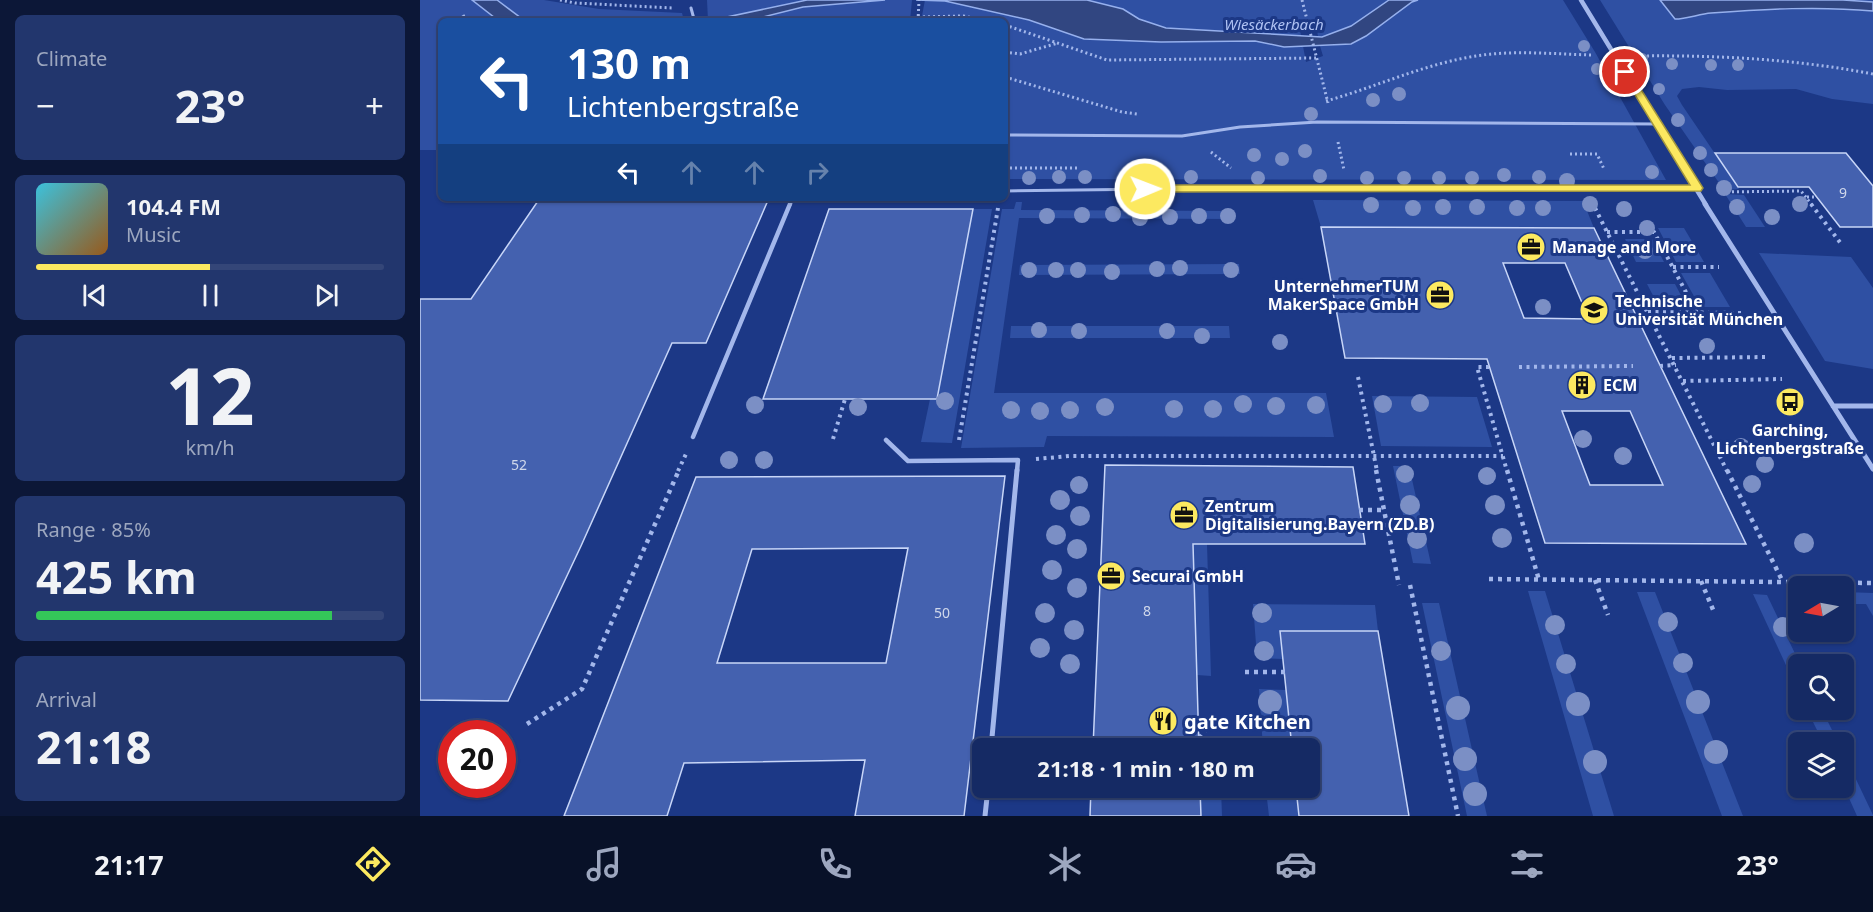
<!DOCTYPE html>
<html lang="en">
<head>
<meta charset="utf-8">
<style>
  :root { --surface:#152a64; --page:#22366d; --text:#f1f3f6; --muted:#9da7bf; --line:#344678; --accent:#fce960 }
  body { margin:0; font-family:"Noto Sans",sans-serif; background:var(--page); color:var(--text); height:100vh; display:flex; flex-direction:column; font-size:22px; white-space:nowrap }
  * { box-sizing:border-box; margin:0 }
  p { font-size:20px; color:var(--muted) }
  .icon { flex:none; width:33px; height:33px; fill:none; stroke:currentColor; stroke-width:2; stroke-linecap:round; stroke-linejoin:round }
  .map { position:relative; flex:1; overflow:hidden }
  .panel { display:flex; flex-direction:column; gap:15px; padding:15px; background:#0c1737; width:420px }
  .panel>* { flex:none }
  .top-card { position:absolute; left:18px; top:18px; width:570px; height:183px; border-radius:9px; box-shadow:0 2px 4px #0004,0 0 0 2px var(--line); background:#1a4fa0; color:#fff; overflow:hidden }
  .needle { width:39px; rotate:260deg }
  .buttons { position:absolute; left:1368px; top:576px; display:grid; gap:12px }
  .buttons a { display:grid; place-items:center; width:66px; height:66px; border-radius:9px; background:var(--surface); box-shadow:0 2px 4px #0004,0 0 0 2px var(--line); font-size:30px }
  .speed { position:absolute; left:18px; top:720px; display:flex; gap:12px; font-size:30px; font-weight:700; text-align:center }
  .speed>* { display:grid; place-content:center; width:78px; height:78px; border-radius:50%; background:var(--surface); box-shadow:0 2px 4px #0004,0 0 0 2px var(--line); line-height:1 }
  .speed .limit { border:9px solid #d22; background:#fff; color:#111 }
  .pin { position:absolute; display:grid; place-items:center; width:51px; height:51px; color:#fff; margin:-26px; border:3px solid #fff; border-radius:50%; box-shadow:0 2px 6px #0007 }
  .me { position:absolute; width:66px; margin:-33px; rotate:89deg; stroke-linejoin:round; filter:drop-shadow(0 0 4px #0008) }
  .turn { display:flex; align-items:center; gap:21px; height:126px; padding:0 30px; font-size:27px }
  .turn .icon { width:78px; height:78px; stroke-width:2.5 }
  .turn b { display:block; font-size:42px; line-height:51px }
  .lanes { display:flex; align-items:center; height:57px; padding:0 30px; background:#0003; justify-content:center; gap:30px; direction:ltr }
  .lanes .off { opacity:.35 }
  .big { font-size:45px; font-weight:700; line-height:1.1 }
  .panel .tile { flex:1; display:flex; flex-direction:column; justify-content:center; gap:9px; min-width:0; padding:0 21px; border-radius:9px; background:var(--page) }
  .panel .dial { align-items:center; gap:0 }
  .dial b { font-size:78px; line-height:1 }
  .song { display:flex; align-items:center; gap:18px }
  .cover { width:72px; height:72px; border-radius:9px; background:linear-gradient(135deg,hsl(190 70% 55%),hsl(30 70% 35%)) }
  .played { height:6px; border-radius:3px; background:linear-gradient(90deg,var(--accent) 50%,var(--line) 50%) }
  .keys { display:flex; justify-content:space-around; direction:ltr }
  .heat { display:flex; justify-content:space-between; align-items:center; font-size:33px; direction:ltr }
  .charge { height:9px; border-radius:4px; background:linear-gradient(90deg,#34c759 85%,var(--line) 0) }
  .trip { position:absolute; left:552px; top:738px; width:348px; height:60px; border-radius:9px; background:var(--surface); box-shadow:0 2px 4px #0004,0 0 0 2px var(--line); font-weight:700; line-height:60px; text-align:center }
  .tabs { display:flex; height:96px; justify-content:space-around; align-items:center; background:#081128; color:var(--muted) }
  .tabs .icon { width:42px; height:42px }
  .tabs .active { color:var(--accent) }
  .tabs b { font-size:27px; color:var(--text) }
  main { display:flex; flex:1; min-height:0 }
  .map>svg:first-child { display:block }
  .green { fill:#2f50a3 }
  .water { fill:#314681; stroke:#96b0ed; stroke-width:1.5 }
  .building { fill:#4461af; stroke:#c8d6f8; stroke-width:1.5; fill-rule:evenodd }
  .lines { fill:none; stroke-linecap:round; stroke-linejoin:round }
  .path-far2 { stroke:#a3b7eb; stroke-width:3; stroke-dasharray:2 3; stroke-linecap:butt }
  .path-far1 { stroke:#a3b7eb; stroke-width:4; stroke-dasharray:3 4.5; stroke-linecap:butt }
  .path { stroke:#a3b7eb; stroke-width:4.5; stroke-dasharray:4 5; stroke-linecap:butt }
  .service-far2 { stroke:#a3b7eb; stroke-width:3 }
  .service-far1 { stroke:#a3b7eb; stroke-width:4.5 }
  .service { stroke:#a3b7eb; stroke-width:5 }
  .minor-far1 { stroke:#a3b7eb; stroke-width:4.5 }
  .minor { stroke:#a3b7eb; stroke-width:5 }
  .tree { fill:#7b8fc5 }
  .route { fill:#fce960; stroke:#a4973e; stroke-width:1.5 }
  .labels { text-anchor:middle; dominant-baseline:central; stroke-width:6; stroke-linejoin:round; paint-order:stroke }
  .number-label { font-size:14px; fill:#d0d8eb }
  .far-water-label { font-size:15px; font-style:italic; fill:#afc2f3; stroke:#1c3886 }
  .poi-label { font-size:16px; font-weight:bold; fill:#fff; stroke:#1c3886; text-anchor:start }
  .near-poi-label { font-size:20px; font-weight:bold; fill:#fff; stroke:#1c3886; text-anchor:start }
</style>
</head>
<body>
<main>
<section class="panel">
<div class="tile"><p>Climate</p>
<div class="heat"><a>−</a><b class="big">23°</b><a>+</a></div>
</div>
<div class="tile">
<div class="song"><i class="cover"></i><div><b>104.4 FM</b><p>Music</p></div></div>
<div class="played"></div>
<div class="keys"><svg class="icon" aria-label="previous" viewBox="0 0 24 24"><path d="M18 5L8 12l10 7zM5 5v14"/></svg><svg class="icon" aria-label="pause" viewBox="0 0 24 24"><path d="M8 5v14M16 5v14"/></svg><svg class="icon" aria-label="next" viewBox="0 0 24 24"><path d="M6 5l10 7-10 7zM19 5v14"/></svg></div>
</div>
<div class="tile dial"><b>12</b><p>km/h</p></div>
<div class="tile"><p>Range · 85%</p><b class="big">425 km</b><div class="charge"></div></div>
<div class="tile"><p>Arrival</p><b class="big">21:18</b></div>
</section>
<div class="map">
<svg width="1453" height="816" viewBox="0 0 1453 816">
  <rect width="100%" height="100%" fill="#1c3886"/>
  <path class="green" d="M 0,0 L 52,0 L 79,21 L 21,21 L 21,150 L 0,150 Z
    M 77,0 L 124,0 L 179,9 L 262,13 L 264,21 L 105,21 Z
    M 287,0 L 387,0 L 288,21 Z
    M 465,0 L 492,0 L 490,21 L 327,21 L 383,7 Z
    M 505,0 L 525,1 L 609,20 L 664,39 L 741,42 L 835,41 L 864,47 L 883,46 L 886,62 L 903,56 L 900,46 L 931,44 L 992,2 L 998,0 L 1143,0 L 1175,52 L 1246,180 L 585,179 L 585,21 L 501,21 Z
    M 667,0 L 969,0 L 931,26 L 902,37 L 898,37 L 896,22 L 879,19 L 881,36 L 746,28 L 719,19 L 703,9 Z
    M 1180,0 L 1453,0 L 1453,104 L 1412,99 L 1376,89 L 1307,90 L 1279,87 L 1262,89 L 1257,96 L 1262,105 L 1319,189 L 1304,190 L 1245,105 Z
    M 1305,194 L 1324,195 L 1345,227 L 1326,227 Z
    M 893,200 L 1163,201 L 1174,228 L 901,227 Z
    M 596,202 L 602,202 L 601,210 L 812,211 L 813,219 L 599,218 L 574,393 L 906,393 L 914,437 L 627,436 L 624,447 L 541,448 L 582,209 L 594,209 Z
    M 553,209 L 572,209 L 532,443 L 501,442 L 510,399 L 517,398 Z
    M 1238,228 L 1264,228 L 1284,262 L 1256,262 Z
    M 1205,239 L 1232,239 L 1244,262 L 1216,262 Z
    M 1339,253 L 1431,257 L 1453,288 L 1453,369 L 1405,361 Z
    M 819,264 L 820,274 L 599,275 L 600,265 Z
    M 1261,273 L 1290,273 L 1310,307 L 1280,307 Z
    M 1227,284 L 1255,284 L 1267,307 L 1239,307 Z
    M 591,326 L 809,326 L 810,338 L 590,338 Z
    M 952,396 L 1057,397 L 1072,447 L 961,446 Z
    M 973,466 L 989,466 L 1011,564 L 993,563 Z
    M 773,543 L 787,544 L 791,676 L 777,675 Z
    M 1108,591 L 1125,591 L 1194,816 L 1173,816 Z
    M 1217,592 L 1235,592 L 1323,816 L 1302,816 Z
    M 1424,592 L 1453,593 L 1453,616 L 1446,604 L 1424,604 Z
    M 1333,594 L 1347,595 L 1380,664 L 1378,664 L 1378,691 Z
    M 1002,603 L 1019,603 L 1067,816 L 1047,816 Z
    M 833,604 L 955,605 L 958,631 L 861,631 L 863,659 L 837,658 Z
    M 839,689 L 866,690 L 872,748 L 843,748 Z
    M 1387,710 L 1402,710 L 1418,742 L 1403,742 Z
    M 1424,754 L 1453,815 L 1453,816 L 1437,816 L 1424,787 Z
    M 780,788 L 801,788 L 802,816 L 781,816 Z
    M 847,799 L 877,799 L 879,816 L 849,816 Z"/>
  <path class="water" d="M 52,0 L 77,0 L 105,21 L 79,21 Z
    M 387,0 L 465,0 L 383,7 L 327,21 L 288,21 Z
    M 496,0 L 667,0 L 703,9 L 719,19 L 746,28 L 902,37 L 931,26 L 969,0 L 998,0 L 992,2 L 946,36 L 931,44 L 864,47 L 835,41 L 741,42 L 664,39 L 609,20 L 525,1 Z
    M 1240,0 L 1423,0 L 1453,2 L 1453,11 C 1399,6 1345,9 1291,13 C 1279,14 1267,19 1255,19 Z"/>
  <path class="building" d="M 1295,153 L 1426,153 L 1453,186 L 1453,227 L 1420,227 L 1389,187 L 1318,187 Z
    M 120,198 L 349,198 L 286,343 L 252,343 L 161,546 L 88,701 L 0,700 L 0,299 L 51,299 Z
    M 409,209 L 553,209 L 517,399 L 343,399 Z
    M 901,227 L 1174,228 L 1326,544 L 1125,543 L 1067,359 L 925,358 ZM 1083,263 L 1145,263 L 1169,319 L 1104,318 ZM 1142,411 L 1210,411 L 1243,485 L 1170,485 Z
    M 685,465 L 933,467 L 945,544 L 773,544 L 779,748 L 673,748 Z
    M 585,476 L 544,816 L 435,816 L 445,760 L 264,763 L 247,816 L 144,816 L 276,477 ZM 488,548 L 466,663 L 297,663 L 332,549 Z
    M 860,631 L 958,631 L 989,816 L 879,816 L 876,788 L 890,788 L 890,748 L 872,748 Z
    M 671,788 L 780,788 L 781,816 L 670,816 Z"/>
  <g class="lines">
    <path class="path-far2" d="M 140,0 L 155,3 L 253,8
      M 882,0 L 908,103
      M 43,15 L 46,21
      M 498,17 L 543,16 L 571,21
      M 498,21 L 499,0
      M 585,25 L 687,60 L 896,58
      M 585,52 L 600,54 L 638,43
      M 1217,56 C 1297,55 1375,59 1453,74
      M 585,77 L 702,112 L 717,114
      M 906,101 C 956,87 1004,64 1056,56 C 1094,50 1133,54 1171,55
      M 918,142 L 924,170
      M 791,152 L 811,168
      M 1150,154 L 1177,154 L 1184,169
      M 585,168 L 659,168
      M 1302,192 L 1381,191 L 1392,205
      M 1387,197 L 1397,197"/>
    <path class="path-far1" d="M 1391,204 L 1422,245
      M 1175,208 L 1307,471
      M 1187,232 L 1234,232 L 1277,313
      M 1253,267 L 1299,267
      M 1228,312 L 1325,313
      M 1252,358 L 1349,357
      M 1240,366 L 1256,365
      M 1069,367 L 1057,367 L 1087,471
      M 1099,367 L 1213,366
      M 938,377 L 957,471
      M 1263,381 L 1362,379
      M 413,439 L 425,399
      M 539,440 L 578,208
      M 616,459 L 650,456 L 1083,456
      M 258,471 L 266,454"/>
    <path class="path" d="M 956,470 L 979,585
      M 1087,470 L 1119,580
      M 1307,470 L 1363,582
      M 939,510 L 964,510
      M 1069,579 L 1453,583
      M 1175,580 L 1188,615
      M 1281,581 L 1294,612
      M 990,585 L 1038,816
      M 825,672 L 865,672
      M 778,723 L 828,723
      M 107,724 L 162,689 L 259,470
      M 779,738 L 790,724"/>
    <path class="service-far2" d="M 271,8 L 274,19
      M 585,135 L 762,136 L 820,127 L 897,122 L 1237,124
      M 585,191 L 819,188 L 1277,188
      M 370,205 L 373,198"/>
    <path class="service-far1" d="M 273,437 L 370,204
      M 466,440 L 488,461 L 598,460 L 597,471"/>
    <path class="service" d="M 571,748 L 597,470
      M 565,816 L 568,788"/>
    <path class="minor-far1" d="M 1161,0 L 1286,205"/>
    <path class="minor" d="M 1285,204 L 1453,469
      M 1413,406 L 1453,406"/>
  </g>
  <g class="tree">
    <circle cx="1164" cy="46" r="6"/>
    <circle cx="1222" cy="59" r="6"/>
    <circle cx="1252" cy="64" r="6"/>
    <circle cx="1291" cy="65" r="6"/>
    <circle cx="1318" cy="65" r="6"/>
    <circle cx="1177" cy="69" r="6"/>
    <circle cx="1239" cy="89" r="6"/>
    <circle cx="979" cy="94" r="7"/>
    <circle cx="953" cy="100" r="7"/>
    <circle cx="891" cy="114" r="7"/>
    <circle cx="1258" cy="120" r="7"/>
    <circle cx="885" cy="151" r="7"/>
    <circle cx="1280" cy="153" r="7"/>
    <circle cx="834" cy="155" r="7"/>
    <circle cx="862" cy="159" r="7"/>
    <circle cx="1291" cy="170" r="7"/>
    <circle cx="1232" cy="172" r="7"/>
    <circle cx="1084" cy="175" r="7"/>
    <circle cx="900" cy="176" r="7"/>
    <circle cx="639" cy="177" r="7"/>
    <circle cx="665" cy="177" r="7"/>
    <circle cx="771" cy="177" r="7"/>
    <circle cx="1119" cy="177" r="7"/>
    <circle cx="609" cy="178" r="7"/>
    <circle cx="744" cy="178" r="7"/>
    <circle cx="838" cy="178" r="7"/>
    <circle cx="947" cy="178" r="7"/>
    <circle cx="984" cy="178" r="7"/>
    <circle cx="1019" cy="178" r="7"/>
    <circle cx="1052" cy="178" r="7"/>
    <circle cx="1147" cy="181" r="8"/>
    <circle cx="1304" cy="188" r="8"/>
    <circle cx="1170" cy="204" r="8"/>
    <circle cx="1380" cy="204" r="8"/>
    <circle cx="951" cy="205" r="8"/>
    <circle cx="1023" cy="207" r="8"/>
    <circle cx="1057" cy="207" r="8"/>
    <circle cx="1317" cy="207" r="8"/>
    <circle cx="993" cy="208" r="8"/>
    <circle cx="1097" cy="208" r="8"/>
    <circle cx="1123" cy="208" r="8"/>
    <circle cx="1204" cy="209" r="8"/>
    <circle cx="693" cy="214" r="8"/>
    <circle cx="662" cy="215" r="8"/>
    <circle cx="627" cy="216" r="8"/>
    <circle cx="779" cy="216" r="8"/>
    <circle cx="808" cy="216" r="8"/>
    <circle cx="750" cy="217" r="8"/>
    <circle cx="1352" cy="217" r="8"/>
    <circle cx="720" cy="218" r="8"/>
    <circle cx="1227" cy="228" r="8"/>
    <circle cx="1225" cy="251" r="8"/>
    <circle cx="760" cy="268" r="8"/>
    <circle cx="737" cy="269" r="8"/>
    <circle cx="609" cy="270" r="8"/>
    <circle cx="636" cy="270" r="8"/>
    <circle cx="658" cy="270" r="8"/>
    <circle cx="811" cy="270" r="8"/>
    <circle cx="692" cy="272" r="8"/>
    <circle cx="1123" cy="307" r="8"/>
    <circle cx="1272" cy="320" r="8"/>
    <circle cx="619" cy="330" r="8"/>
    <circle cx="659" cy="331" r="8"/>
    <circle cx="747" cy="331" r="8"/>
    <circle cx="782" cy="336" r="8"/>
    <circle cx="860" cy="342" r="8"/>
    <circle cx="1287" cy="346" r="8"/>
    <circle cx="525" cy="401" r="9"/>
    <circle cx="1000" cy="403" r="9"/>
    <circle cx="823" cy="404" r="9"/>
    <circle cx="963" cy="404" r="9"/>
    <circle cx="335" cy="405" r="9"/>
    <circle cx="896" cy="405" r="9"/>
    <circle cx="856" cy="406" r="9"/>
    <circle cx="438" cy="407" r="9"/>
    <circle cx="685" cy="407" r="9"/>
    <circle cx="754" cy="409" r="9"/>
    <circle cx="793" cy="409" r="9"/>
    <circle cx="591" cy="410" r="9"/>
    <circle cx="650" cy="410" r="9"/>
    <circle cx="620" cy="411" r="9"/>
    <circle cx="1163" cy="439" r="9"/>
    <circle cx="1321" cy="447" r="9"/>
    <circle cx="1203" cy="456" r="9"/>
    <circle cx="309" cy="460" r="9"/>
    <circle cx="344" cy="460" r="9"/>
    <circle cx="1345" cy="464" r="9"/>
    <circle cx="985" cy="474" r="9"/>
    <circle cx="1067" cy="476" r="9"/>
    <circle cx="1332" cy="484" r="9"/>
    <circle cx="659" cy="485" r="9"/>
    <circle cx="640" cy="500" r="10"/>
    <circle cx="990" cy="505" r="10"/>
    <circle cx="1075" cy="505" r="10"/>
    <circle cx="660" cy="516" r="10"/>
    <circle cx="636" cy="535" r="10"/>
    <circle cx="1082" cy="538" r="10"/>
    <circle cx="997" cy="539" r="10"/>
    <circle cx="1384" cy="543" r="10"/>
    <circle cx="657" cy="549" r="10"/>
    <circle cx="632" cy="570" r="10"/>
    <circle cx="657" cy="588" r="10"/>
    <circle cx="625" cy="613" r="10"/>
    <circle cx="842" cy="613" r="10"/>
    <circle cx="1248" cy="622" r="10"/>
    <circle cx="1135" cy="625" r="10"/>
    <circle cx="1363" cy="627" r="10"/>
    <circle cx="654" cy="630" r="10"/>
    <circle cx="620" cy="648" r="10"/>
    <circle cx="844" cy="651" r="10"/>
    <circle cx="1021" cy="651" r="10"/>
    <circle cx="1263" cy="663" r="10"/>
    <circle cx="650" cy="664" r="10"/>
    <circle cx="1146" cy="664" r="10"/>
    <circle cx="850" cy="702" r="12"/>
    <circle cx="1278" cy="702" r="12"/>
    <circle cx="1158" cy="704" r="12"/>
    <circle cx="1038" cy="708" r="12"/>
    <circle cx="1296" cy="752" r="12"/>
    <circle cx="1045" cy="759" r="12"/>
    <circle cx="1175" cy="762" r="12"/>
    <circle cx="1055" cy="794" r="12"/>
  </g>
  <path class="route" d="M 1202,70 L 1210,72 L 1283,188 L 1281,191 L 725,192 L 720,189 L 725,185 L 1270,185 L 1201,72 Z"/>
  <defs>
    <g id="office-disc" transform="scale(1.5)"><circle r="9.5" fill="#fce960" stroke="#1c3886"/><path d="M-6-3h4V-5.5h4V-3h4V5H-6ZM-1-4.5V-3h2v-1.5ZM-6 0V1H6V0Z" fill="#111"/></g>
    <g id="university-disc" transform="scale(1.5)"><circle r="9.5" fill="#fce960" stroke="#1c3886"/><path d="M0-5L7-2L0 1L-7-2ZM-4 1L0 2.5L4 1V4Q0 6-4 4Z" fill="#111"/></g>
    <g id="building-disc" transform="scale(1.5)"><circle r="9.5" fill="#fce960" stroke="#1c3886"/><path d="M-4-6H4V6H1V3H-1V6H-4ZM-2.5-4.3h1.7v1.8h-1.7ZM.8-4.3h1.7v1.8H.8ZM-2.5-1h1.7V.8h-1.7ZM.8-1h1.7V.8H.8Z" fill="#111"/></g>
    <g id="bus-disc" transform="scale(1.5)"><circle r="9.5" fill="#fce960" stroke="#1c3886"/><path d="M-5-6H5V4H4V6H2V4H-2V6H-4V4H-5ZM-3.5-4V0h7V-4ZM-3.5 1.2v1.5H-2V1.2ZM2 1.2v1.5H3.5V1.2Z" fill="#111"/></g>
    <g id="restaurant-disc" transform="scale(1.5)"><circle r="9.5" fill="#fce960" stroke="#1c3886"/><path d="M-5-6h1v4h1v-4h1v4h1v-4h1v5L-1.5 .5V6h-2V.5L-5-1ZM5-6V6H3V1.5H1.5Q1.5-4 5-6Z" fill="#111"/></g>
  </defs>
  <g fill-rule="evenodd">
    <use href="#office-disc" x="1111" y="247"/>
    <use href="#office-disc" x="1020" y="295"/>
    <use href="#university-disc" x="1174" y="310"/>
    <use href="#building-disc" x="1162" y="385"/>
    <use href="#bus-disc" x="1370" y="402"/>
    <use href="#office-disc" x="764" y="515"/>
    <use href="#office-disc" x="691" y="576"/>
    <use href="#restaurant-disc" x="743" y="721"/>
  </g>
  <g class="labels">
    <g class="number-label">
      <text x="1423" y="192">9</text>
      <text x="99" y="464">52</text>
      <text x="727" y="610">8</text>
      <text x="522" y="612">50</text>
    </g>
    <g class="far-water-label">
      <text x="854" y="24">Wiesäckerbach</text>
    </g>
    <g class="poi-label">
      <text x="1132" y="247">Manage and More</text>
      <text x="999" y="286" text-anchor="end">UnternehmerTUM<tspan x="999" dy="18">MakerSpace GmbH</tspan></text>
      <text x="1195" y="301">Technische<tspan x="1195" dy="18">Universität München</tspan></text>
      <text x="1183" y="385">ECM</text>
      <text x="1370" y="430" text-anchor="middle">Garching,<tspan x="1370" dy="18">Lichtenbergstraße</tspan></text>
      <text x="785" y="506">Zentrum<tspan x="785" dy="18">Digitalisierung.Bayern (ZD.B)</tspan></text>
      <text x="712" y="576">Securai GmbH</text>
    </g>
    <g class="near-poi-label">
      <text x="764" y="721">gate Kitchen</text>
    </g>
  </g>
</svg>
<div class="buttons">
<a><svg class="needle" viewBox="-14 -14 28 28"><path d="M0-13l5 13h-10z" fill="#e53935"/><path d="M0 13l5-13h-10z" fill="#9da7bf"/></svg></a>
<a><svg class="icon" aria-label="search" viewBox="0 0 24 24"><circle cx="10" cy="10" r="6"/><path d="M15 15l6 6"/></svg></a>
<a><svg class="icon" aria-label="layers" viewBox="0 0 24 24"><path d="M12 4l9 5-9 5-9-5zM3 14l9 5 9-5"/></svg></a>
</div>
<div class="speed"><div class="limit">20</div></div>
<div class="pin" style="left:1205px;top:72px;background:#d93025"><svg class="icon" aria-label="arrive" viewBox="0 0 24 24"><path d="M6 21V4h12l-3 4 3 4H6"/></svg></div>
<svg class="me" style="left:725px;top:189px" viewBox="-20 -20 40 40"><circle r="17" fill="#fce960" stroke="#fff" stroke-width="3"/><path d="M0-11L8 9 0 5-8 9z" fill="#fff"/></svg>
<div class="trip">21:18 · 1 min · 180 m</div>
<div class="top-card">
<div class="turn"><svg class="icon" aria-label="left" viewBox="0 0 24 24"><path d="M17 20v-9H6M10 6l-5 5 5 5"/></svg><div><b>130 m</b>Lichtenbergstraße</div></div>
<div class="lanes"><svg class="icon" aria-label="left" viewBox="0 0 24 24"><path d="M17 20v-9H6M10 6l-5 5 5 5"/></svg><svg class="icon off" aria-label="ahead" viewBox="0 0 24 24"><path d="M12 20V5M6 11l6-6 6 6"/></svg><svg class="icon off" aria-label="ahead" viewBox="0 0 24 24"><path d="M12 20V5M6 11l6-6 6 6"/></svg><svg class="icon off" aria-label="right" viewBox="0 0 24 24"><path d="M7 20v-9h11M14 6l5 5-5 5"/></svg></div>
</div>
</div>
</main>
<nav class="tabs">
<b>21:17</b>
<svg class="icon active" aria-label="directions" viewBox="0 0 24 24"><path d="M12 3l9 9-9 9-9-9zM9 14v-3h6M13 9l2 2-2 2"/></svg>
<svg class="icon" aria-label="music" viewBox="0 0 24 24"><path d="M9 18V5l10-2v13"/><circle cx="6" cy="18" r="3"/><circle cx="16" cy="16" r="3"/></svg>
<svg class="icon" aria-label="phone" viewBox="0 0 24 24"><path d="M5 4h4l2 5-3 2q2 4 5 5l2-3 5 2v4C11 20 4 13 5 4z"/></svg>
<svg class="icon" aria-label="climate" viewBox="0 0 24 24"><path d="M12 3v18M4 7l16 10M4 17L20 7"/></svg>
<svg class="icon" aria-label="car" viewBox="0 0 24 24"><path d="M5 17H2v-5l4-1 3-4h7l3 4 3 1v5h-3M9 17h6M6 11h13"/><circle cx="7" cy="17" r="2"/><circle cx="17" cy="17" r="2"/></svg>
<svg class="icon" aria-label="filters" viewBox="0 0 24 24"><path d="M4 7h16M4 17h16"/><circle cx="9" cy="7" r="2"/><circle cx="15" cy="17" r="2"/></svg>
<b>23°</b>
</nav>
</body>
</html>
